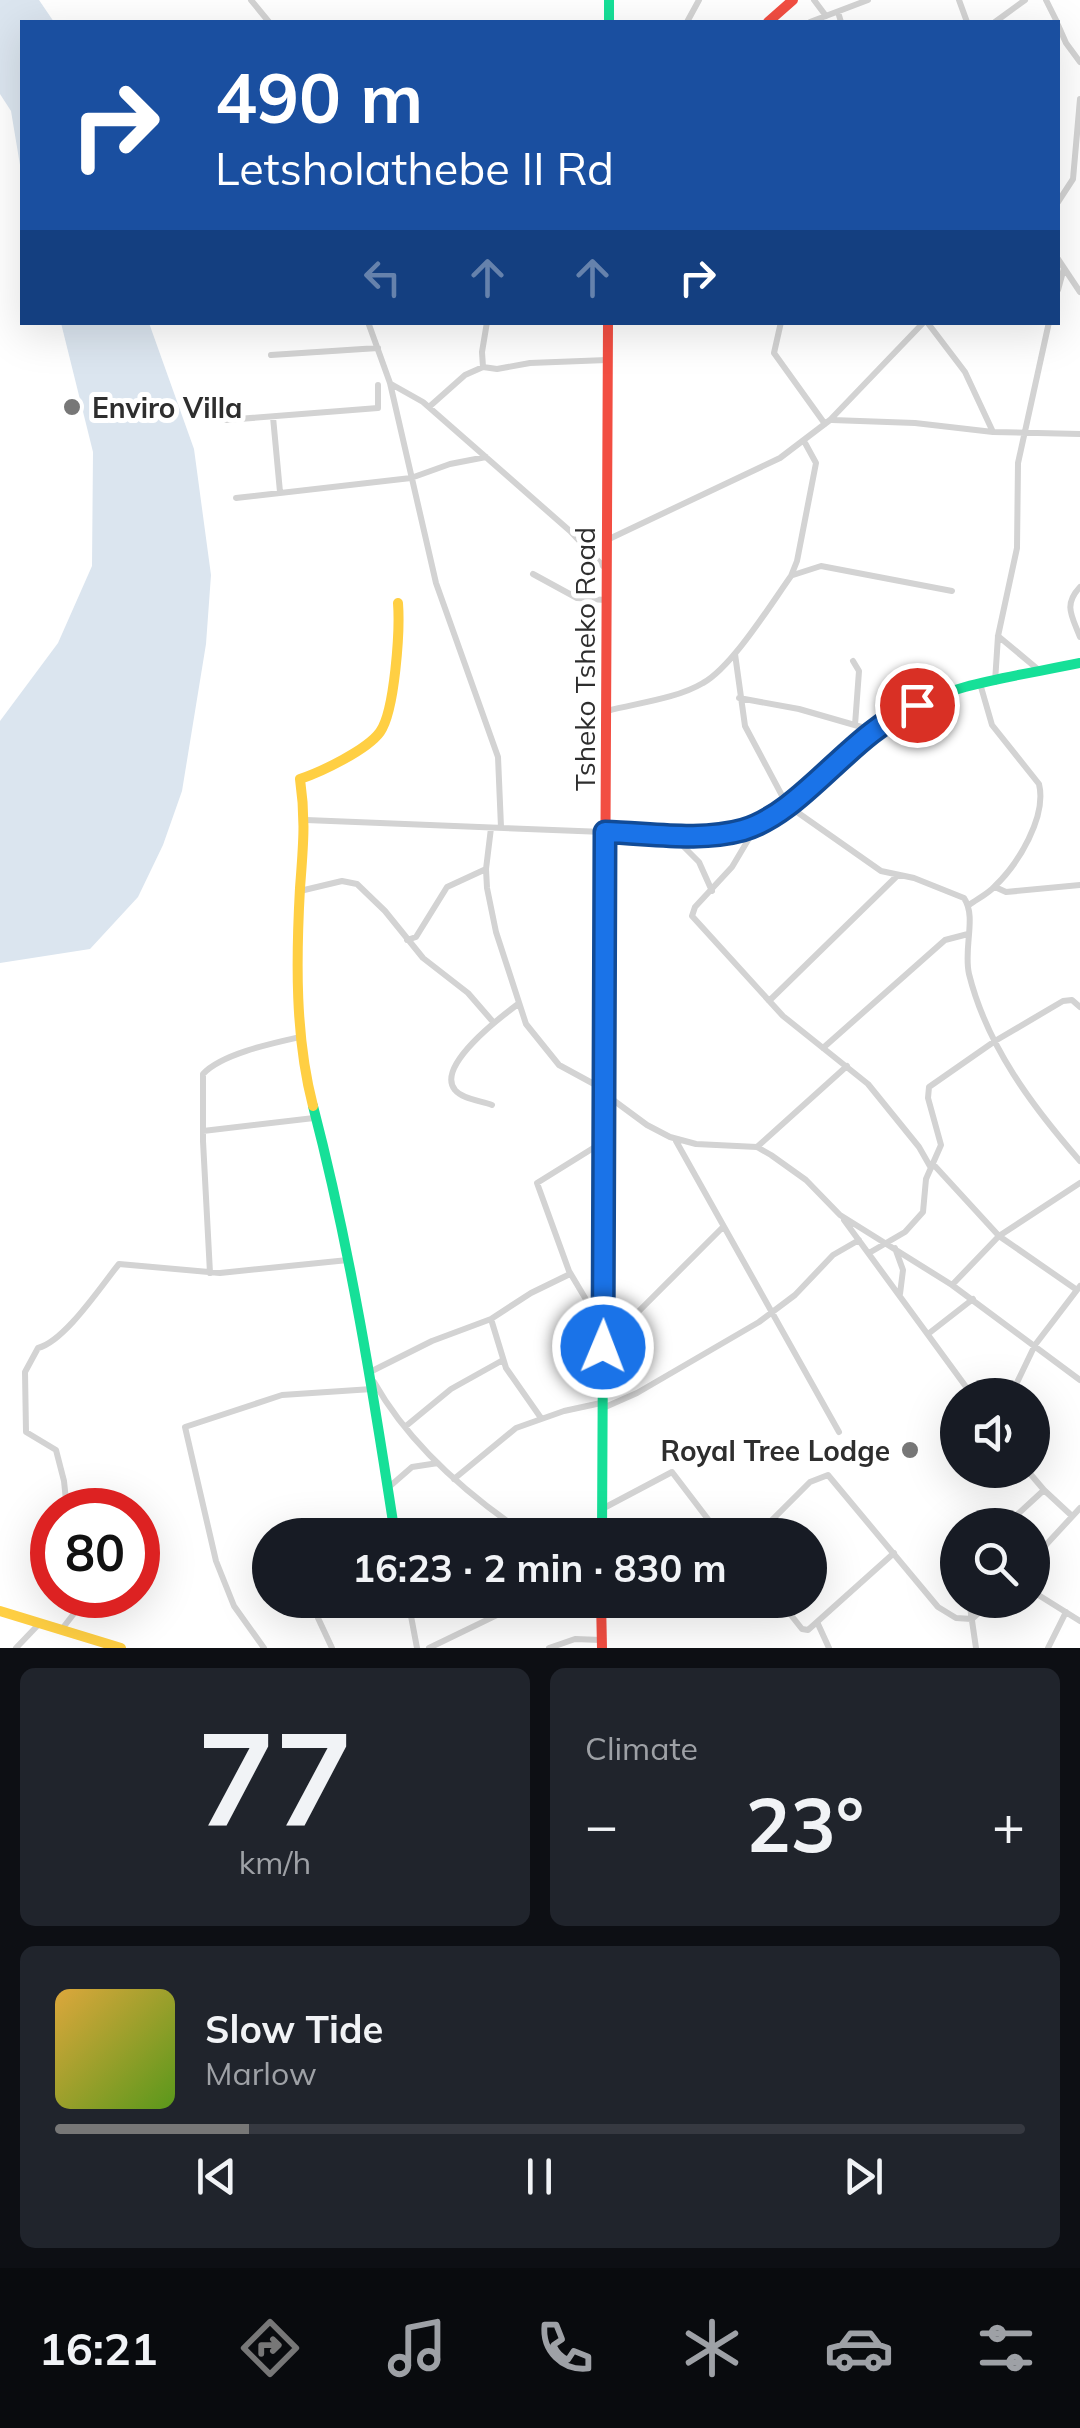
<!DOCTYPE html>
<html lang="en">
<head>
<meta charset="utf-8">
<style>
  :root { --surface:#171b24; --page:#20242c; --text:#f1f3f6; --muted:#9ea1a6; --line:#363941; --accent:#777 }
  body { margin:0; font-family:Mulish,sans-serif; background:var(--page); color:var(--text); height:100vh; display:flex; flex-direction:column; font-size:38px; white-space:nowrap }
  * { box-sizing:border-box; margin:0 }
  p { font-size:32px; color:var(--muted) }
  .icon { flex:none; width:55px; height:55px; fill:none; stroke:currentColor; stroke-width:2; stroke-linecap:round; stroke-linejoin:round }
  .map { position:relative; height:1648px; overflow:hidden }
  .sheet { display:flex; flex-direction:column; gap:20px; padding:20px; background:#0d0f14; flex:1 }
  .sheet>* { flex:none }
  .hud { position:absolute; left:20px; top:20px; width:1040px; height:305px; border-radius:0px; box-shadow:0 10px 40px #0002; background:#1a4fa0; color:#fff; overflow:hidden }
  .controls { position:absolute; left:940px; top:1378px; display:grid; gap:20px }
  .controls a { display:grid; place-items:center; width:110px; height:110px; border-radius:50%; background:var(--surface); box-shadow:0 10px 40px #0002; font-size:50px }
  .speed { position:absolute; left:30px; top:1488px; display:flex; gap:20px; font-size:50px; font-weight:700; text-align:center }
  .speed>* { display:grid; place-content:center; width:130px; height:130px; border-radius:50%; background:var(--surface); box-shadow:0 10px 40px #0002; line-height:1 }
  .speed .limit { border:15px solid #d22; background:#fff; color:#111 }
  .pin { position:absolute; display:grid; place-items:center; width:85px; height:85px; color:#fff; margin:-42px; border:5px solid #fff; border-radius:50%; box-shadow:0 2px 10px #0007 }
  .me { position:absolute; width:110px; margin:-55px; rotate:1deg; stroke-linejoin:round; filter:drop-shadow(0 0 8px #0008) }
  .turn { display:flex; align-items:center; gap:35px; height:210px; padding:0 30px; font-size:45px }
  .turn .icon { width:130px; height:130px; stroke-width:2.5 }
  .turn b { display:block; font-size:70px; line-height:85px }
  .lanes { display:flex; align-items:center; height:95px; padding:0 30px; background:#0003; justify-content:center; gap:50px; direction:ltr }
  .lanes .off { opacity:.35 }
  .big { font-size:75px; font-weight:700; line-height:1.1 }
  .sheet .widget { flex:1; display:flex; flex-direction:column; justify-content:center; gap:15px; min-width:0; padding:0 35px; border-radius:15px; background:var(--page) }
  .sheet .dial { align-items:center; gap:0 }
  .dial b { font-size:130px; line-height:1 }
  .song { display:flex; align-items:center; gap:30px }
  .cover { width:120px; height:120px; border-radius:15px; background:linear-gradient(135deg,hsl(40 70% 55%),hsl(90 70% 35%)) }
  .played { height:10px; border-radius:5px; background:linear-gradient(90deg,var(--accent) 20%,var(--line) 20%) }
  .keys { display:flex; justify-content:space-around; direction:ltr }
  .heat { display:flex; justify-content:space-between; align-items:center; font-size:55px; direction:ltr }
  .sheet .tiles { flex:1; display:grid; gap:20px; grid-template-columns:1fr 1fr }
  .widget:last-child { grid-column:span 2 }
  .trip { position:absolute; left:252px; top:1518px; width:575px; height:100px; border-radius:50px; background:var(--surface); box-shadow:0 10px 40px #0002; font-weight:700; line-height:100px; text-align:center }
  .tab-bar { display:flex; height:160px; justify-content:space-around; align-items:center; background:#090b0e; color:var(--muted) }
  .tab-bar .icon { width:70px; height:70px }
  .tab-bar .active { color:var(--accent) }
  .tab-bar b { font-size:45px; color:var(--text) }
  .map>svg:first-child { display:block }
  .water { fill:#dbe5ef }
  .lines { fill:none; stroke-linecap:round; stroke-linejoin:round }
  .street { stroke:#d3d3d3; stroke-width:6 }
  .fast { stroke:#16e098; stroke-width:10 }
  .slow { stroke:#ffcf43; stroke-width:10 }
  .jam { stroke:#f24e42; stroke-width:10 }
  .route-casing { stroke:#114b97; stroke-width:25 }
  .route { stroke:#1a73e8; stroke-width:18 }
  .poi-dot { fill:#777; stroke:#fff; stroke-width:4 }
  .labels { text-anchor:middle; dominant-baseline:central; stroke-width:10; stroke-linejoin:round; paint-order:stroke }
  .poi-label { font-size:28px; font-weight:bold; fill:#2e2e2e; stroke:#fff; text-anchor:start }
  .street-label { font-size:28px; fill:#2e2e2e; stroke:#fff }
</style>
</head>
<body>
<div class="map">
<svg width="1080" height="1648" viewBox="0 0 1080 1648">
  <rect width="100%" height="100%" fill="#fff"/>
  <path class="water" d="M 0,0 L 39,0 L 54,22 L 22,22 L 22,177 L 11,111 L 0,94 Z
    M 61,323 L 149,323 L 194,449 L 211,575 L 206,644 L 182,791 L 163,845 L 138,897 L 90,949 L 0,963 L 0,721 L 58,643 L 92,566 L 93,452 Z"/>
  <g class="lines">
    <path class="street" d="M 251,0 L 269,22
      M 814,0 L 826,16
      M 959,0 L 967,22
      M 1046,0 L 1057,22
      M 838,12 L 841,22
      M 687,22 L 699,0
      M 810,22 L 868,0
      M 995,22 L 1025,0
      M 1058,25 L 1066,43 L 1080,62
      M 1058,202 L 1073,179 L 1080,99
      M 1058,259 L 1080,292
      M 1058,290 L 1064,268
      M 368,322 L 390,383 L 436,583 L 498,757 L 501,827
      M 781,322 L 774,353 L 825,424
      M 927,322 L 965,372 L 993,432
      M 271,355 L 378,348
      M 483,367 L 482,352 L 487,322
      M 391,384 L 423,402 L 570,531 L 604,567
      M 429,407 L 465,375 L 483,367 L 497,369 L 530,363 L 607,360
      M 273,417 L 280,492
      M 226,420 L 378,408 L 378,385
      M 832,420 L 915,423 L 993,432 L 1080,434
      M 236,498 L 411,478 L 450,464 L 486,457
      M 609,539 L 780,458 L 830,420 L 924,322
      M 533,574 L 577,598 L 605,600
      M 793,575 L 821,566 L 952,591
      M 1080,587 C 1063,605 1072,616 1080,637
      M 998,636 L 1040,671
      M 735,654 L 745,726 L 787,805 L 881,871 L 914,878 L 964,898 C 977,917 963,948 969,974 C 987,1046 1032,1106 1080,1161
      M 853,661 L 859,671 L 855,725
      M 995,682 L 998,636 L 1017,548 L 1018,463 L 1049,322
      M 739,698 L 799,709 L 872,730
      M 607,711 C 637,703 676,699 703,683 C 732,667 771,604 791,576 L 797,561 L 816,463 L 804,441
      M 306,820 L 604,832
      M 757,825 L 732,867 L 695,907 L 692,916 L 783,1016 L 868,1084 L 919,1147 L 931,1168
      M 491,828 L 486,869 L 487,888 L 496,932 L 526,1024 L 559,1065 L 605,1090
      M 671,834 L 699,862 L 712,891
      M 995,887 L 1006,892 L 1080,885
      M 300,891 L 342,881 L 357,884 L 385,911 L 423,958 L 468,993 L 494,1023
      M 969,905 C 977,899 988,894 995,886 C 1018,864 1047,817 1039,784 L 992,725 L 981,687
      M 407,940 L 416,937 L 447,887 L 486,869
      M 769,1001 L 898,875
      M 823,1048 L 945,940 L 968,934
      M 605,1094 L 647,1125 L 670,1137 L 696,1144 L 757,1147 L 771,1155 L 806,1180 L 840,1215 L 952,1285 L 1080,1380
      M 492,1105 C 482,1101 462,1099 455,1090 C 435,1066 502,1016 518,1004
      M 203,1131 L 314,1118
      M 676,1141 L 839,1432
      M 757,1147 L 847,1066
      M 933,1164 L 999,1236 L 1077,1290
      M 844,1220 L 972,1395
      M 895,1248 L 903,1270 L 900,1294
      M 869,1253 L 905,1232 L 923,1212 L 926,1179 L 941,1145 L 928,1098 L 929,1087 L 995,1041 L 1063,1001 L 1072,1000 L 1080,1007
      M 210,1273 L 203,1141 L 203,1074 C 221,1054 273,1043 300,1037
      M 952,1285 L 999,1236 L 1080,1183
      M 600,1323 L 569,1271 L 537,1183 L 603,1142
      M 928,1334 L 973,1299
      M 604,1346 L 723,1227
      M 370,1372 L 432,1341 L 491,1319
      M 374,1382 C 409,1444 469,1496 527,1535
      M 1011,1395 L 1035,1345 L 1080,1286
      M 603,1408 L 637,1393 L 759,1322 L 795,1295 L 833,1255 L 859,1240
      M 541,1418 L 506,1368 L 491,1319 L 531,1293 L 570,1274
      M 406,1426 L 451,1389 L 503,1360
      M 454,1479 L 516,1428 L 564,1411 L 601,1403
      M 389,1487 L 412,1467 L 438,1463
      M 1044,1490 L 1072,1516
      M 602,1509 L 672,1472 L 720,1535
      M 67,1510 L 64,1481 L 56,1450 L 26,1432 L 25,1372 L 38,1348 C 65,1341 101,1286 119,1264 L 220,1273 L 348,1260
      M 1006,1525 L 1044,1490 L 1027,1470
      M 757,1535 L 810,1482 L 828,1475 L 938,1607 L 956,1618 L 972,1619 L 993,1600
      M 1032,1560 L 1080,1508
      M 1032,1591 L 1080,1621
      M 318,1600 L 318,1618 L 332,1648
      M 408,1600 L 417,1648
      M 779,1600 L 802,1629 L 808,1630 L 894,1553
      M 969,1600 L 976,1648
      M 818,1624 L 829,1648
      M 62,1629 L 79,1607 L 76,1595
      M 16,1648 L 39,1624
      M 264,1648 L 234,1606 L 216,1561 L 185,1427 L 282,1395 L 372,1389
      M 429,1648 L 528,1600
      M 549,1648 L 575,1639 L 601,1640
      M 1048,1648 L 1066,1612"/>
    <path class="fast" d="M 609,0 L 609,22
      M 605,832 C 694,836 742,849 813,784 C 840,760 864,733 895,715 C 950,683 1019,676 1080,663
      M 313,1106 C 350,1248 373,1391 395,1535
      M 602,1535 L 604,1134"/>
    <path class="slow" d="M 313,1106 C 295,1037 296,960 300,888 C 303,848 306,820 300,779 C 321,772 367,750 380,732 C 395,711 400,630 398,603
      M 0,1611 L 121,1648"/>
    <path class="jam" d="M 768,22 L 793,0
      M 604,1134 L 608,322
      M 601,1600 L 602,1648"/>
  </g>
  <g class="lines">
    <g class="route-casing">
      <path id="route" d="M 603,1347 L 605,832 C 649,833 700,842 743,830 C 804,812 850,733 917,705"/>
    </g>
    <use href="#route" class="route"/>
  </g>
  <g class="poi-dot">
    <circle cx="72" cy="407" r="10"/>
    <circle cx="910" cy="1450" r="10"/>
  </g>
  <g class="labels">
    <g class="poi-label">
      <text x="92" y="407">Enviro Villa</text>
      <text x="890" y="1450" text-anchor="end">Royal Tree Lodge</text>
    </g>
    <g class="street-label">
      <text transform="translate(584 659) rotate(-90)">Tsheko Tsheko Road</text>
    </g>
  </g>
</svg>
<div class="controls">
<a><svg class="icon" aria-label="sound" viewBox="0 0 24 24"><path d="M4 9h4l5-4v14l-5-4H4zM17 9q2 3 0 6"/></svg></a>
<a><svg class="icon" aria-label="search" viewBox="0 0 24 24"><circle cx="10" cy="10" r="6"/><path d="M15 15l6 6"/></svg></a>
</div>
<div class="speed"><div class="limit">80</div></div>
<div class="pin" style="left:917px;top:705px;background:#d93025"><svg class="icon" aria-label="arrive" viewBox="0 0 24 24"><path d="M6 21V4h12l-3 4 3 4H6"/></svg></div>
<svg class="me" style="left:603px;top:1347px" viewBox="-20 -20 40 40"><circle r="17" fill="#1a73e8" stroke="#fff" stroke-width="3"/><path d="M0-11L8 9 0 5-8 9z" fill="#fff"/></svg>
<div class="trip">16:23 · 2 min · 830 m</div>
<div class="hud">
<div class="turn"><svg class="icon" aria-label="right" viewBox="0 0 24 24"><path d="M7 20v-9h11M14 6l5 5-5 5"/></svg><div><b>490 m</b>Letsholathebe II Rd</div></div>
<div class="lanes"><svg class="icon off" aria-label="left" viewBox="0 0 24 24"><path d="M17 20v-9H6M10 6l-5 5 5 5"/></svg><svg class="icon off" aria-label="ahead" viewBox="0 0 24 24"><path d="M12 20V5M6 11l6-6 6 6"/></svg><svg class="icon off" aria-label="ahead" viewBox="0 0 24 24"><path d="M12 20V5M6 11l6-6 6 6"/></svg><svg class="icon" aria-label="right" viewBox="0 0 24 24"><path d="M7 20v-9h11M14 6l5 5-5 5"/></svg></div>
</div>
</div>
<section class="sheet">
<div class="tiles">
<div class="widget dial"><b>77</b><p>km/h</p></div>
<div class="widget"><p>Climate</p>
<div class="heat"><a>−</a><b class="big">23°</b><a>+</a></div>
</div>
<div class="widget">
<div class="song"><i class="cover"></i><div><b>Slow Tide</b><p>Marlow</p></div></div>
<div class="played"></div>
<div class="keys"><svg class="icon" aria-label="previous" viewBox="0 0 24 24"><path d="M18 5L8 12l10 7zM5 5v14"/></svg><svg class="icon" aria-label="pause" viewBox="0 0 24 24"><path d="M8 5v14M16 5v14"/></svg><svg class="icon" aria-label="next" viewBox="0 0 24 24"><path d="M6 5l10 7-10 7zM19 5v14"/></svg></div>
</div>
</div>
</section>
<nav class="tab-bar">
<b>16:21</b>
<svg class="icon active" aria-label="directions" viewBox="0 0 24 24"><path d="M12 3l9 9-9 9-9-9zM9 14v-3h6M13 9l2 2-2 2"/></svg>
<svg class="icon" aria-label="music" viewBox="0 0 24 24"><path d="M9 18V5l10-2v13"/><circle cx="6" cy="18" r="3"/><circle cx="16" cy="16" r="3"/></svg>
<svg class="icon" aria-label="phone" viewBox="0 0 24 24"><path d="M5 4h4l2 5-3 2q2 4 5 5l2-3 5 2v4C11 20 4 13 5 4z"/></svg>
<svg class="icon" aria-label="climate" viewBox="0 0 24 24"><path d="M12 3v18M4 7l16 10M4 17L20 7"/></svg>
<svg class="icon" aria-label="car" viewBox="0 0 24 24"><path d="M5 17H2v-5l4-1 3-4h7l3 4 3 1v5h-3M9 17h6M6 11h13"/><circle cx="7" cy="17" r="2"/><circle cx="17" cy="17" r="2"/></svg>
<svg class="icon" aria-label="filters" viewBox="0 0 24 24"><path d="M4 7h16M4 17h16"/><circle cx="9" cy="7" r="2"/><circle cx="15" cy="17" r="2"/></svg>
</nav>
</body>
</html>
